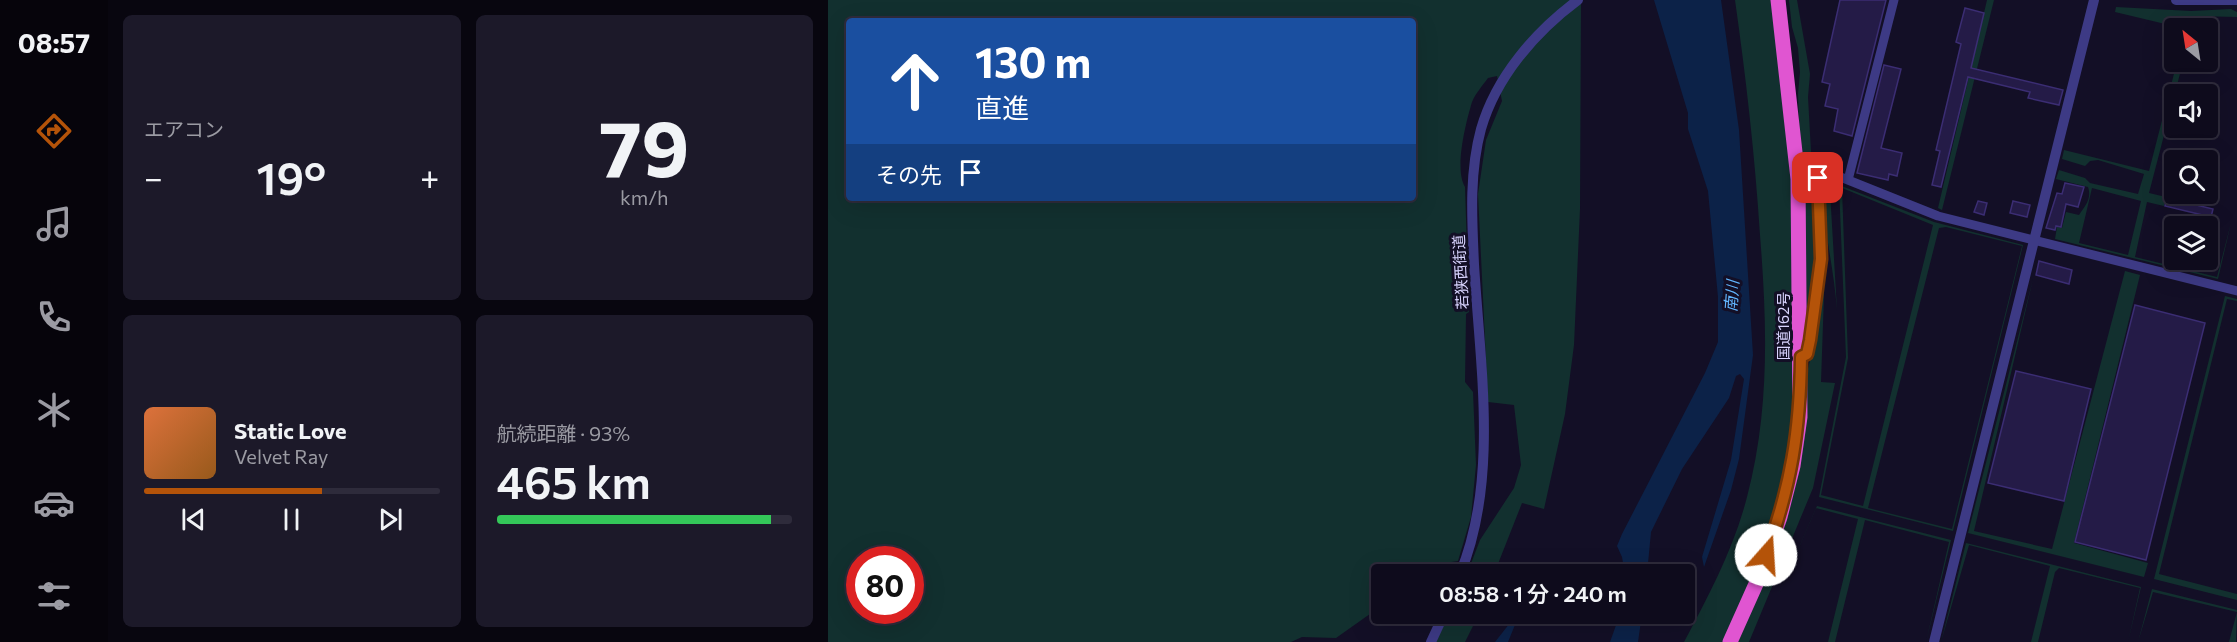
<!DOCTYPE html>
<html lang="ja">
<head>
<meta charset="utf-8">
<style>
  :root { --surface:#0e0b1c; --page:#1c1929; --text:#f1f3f6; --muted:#9b9ba3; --line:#2e2b3b; --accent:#b45309 }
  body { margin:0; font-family:Commissioner,"Noto Sans JP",sans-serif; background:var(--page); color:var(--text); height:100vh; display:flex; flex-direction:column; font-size:22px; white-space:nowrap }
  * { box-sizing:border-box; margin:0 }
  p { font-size:20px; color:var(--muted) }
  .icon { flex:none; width:33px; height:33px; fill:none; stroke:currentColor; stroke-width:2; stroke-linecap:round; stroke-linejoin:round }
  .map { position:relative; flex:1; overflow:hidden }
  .panel { display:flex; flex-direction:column; gap:15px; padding:15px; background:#08060f; width:720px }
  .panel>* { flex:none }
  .top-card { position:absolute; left:18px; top:18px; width:570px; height:183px; border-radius:6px; box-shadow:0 6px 24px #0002,0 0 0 2px var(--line); background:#1a4fa0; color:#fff; overflow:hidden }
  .needle { width:39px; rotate:330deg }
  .tools { position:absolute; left:1336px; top:18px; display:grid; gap:12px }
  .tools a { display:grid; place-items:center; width:54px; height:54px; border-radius:6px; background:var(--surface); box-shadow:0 6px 24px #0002,0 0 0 2px var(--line); font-size:30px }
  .speed { position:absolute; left:18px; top:546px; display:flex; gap:12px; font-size:30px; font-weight:700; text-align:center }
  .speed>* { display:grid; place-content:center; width:78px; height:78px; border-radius:50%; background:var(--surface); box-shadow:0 6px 24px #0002,0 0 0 2px var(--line); line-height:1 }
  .speed .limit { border:9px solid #d22; background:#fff; color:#111 }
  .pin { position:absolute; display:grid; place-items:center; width:51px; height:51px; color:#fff; margin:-26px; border-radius:12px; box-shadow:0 3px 9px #0006 }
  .me { position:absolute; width:66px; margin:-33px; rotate:19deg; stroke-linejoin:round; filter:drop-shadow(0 0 4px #0008) }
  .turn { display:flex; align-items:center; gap:21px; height:126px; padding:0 30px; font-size:27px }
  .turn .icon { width:78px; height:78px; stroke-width:2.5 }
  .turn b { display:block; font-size:42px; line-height:51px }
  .then { display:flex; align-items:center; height:57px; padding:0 30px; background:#0003; gap:12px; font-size:22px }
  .big { font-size:45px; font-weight:600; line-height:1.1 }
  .panel .widget { flex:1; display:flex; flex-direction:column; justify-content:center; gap:9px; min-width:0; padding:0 21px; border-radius:9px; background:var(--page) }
  .panel .dial { align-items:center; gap:0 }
  .dial b { font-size:78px; line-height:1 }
  .song { display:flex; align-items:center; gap:18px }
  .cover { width:72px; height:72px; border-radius:9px; background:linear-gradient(135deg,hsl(20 70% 55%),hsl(30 70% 35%)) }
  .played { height:6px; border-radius:3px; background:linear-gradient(90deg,var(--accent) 60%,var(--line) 60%) }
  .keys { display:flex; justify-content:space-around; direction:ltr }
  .heat { display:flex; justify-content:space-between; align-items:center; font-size:33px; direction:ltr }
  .charge { height:9px; border-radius:4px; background:linear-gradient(90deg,#34c759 93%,var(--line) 0) }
  .panel .tiles { flex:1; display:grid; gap:15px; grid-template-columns:repeat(2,1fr) }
  .trip { position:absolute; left:543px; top:564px; width:324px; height:60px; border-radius:6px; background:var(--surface); box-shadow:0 6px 24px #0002,0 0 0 2px var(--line); font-weight:600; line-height:60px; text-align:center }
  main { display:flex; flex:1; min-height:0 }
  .tabs { display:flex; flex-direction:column; width:108px; justify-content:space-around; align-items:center; background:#06040b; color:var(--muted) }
  .tabs .icon { width:42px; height:42px }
  .tabs .selected { color:var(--accent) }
  .tabs b { font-size:27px; color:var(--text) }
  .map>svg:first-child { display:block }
  .green { fill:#12302f; fill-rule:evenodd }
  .water { fill:#0c2248 }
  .building { fill:#241b47; stroke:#3b2d73; stroke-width:1.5 }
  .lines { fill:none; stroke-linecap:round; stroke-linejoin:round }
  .minor { stroke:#3d3a85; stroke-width:9 }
  .tertiary { stroke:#3d3a85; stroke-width:10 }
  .trunk { stroke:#e055d1; stroke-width:15 }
  .route-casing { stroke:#753606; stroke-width:15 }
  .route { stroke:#b45309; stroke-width:10 }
  .labels { text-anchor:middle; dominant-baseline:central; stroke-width:6; stroke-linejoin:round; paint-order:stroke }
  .street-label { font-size:15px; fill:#d9d4ff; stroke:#130f26 }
  .water-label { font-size:16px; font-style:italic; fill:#62b6ff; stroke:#130f26 }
</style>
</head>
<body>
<main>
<nav class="tabs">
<b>08:57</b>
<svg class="icon selected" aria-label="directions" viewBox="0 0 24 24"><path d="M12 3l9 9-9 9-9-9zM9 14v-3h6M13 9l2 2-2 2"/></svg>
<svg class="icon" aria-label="music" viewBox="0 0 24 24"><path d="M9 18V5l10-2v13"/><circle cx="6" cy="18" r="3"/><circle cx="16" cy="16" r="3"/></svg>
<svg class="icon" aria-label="phone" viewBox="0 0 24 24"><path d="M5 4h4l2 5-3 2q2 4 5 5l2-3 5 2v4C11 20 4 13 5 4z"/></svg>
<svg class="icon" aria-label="climate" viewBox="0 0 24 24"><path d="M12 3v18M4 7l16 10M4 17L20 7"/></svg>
<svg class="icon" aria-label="car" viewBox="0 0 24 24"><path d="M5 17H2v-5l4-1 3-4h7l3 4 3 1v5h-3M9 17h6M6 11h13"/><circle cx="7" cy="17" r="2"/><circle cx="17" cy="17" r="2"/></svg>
<svg class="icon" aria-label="filters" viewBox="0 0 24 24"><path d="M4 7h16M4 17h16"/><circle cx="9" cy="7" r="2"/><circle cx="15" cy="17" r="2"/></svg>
</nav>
<section class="panel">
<div class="tiles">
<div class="widget"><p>エアコン</p>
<div class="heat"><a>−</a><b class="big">19°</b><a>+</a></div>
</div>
<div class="widget dial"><b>79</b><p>km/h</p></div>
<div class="widget">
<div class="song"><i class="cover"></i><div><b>Static Love</b><p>Velvet Ray</p></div></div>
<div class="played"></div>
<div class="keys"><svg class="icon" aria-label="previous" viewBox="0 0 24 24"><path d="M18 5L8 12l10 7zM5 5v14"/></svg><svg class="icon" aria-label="pause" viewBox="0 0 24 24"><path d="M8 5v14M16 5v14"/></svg><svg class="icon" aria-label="next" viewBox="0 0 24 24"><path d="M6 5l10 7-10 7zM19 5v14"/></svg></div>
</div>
<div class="widget"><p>航続距離 · 93%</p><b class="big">465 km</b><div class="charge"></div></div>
</div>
</section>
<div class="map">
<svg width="1409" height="642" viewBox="0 0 1409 642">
  <rect width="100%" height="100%" fill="#130f26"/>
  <path class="green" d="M 0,0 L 753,0 L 752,209 L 746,345 L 737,414 L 716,509 L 694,503 L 666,574 L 639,574 L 652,540 L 686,488 L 693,465 L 686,405 L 660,402 L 650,194 L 658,140 L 674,101 L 669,76 L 660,78 C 655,85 647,94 644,102 C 638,122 626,169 637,187 L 641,312 L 638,314 L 637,382 L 645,392 L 648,465 L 643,517 L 630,561 L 617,563 L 601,572 L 554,574 L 553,601 L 549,609 L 508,638 L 474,637 L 463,642 L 0,642 ZM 21,21 L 585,21 L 585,198 L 21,198 ZM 32,560 L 82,560 L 82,610 L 32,610 Z
    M 907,0 L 943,0 L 962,138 L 968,394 L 961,464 L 927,573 L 897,642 L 856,642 C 881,595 906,548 919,497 C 942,409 939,324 932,235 C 927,156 918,78 907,0 Z
    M 961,0 L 969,0 L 982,74 L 980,97 L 989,262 L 978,336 L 970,94 L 972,72 L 970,48 L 964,27 Z
    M 1159,0 L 1166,0 L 1114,210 L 1110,208 Z
    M 1288,7 L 1363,11 L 1403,9 L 1409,12 L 1409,17 L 1367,16 L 1364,28 L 1354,28 L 1287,12 Z
    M 1349,62 L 1355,62 L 1321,193 L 1338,197 L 1336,206 L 1319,202 L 1307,257 L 1389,277 L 1403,223 L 1390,279 L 1227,239 L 1229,227 L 1234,228 L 1238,212 L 1251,215 C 1257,206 1264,199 1260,187 L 1228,179 L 1231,170 L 1257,178 L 1262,183 L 1310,194 L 1316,174 L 1270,160 L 1262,161 L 1257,166 L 1234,159 L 1236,150 L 1321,171 ZM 1264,188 L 1313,201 L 1300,255 L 1251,243 Z
    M 1002,181 L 1005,182 L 1006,190 L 1002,191 L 1009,310 C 1006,269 996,231 994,191 L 995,185 Z
    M 1011,185 L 1106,222 L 1195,245 L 1125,531 L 991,497 L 1018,357 ZM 1014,188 L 1105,225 L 1035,506 L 993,495 L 1020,358 ZM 1118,227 L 1194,246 L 1124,529 L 1040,508 L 1111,228 Z
    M 997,266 L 993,382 L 1007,383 L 985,488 L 921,642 L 908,642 L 929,594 L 986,342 Z
    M 1297,271 L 1312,275 L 1246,543 L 1320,563 L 1316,577 L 1140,533 L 1205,279 L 1146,531 L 1224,549 Z
    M 1397,296 L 1409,299 L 1409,301 L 1399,299 L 1331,574 L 1409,594 L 1409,600 L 1326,579 Z
    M 989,506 L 1123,540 L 1098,642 L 1121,542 L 1037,520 L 1007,642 L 1000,642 L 1030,519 L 988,508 L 930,642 Z
    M 1138,543 L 1313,587 L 1300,642 L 1312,588 L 1231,568 L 1227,572 L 1210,642 L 1203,642 L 1222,566 L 1141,545 L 1113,642 Z
    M 1324,589 L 1409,610 L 1408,642 L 1401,642 L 1409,612 L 1325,592 L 1310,642 Z
    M 621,614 L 651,614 L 637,642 L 608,642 Z"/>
  <path class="water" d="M 826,0 L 893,0 L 911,130 L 925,355 L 911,459 L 903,490 L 876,567 L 874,557 L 903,460 L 916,379 L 912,374 L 908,376 L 901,398 L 854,469 L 823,532 L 819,574 L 797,574 L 794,557 L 789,546 L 794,534 L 877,373 L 890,342 L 890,297 L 880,191 L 860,129 L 860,113 Z
    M 689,614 L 691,615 L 680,642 L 667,642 Z
    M 792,614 L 814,614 L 810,642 L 782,642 Z"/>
  <path class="building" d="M 1012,0 L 1058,0 L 1024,136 L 1006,131 L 1010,109 L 997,106 L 1002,84 L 994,82 Z
    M 1137,8 L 1156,13 L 1143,68 L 1235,90 L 1231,105 L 1200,98 L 1202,92 L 1140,77 L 1113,187 L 1104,185 L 1112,151 L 1108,150 L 1133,44 L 1128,42 Z
    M 1056,65 L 1073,69 L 1053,148 L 1074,153 L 1069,176 L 1061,174 L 1060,180 L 1029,173 Z
    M 1237,183 L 1256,187 L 1250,207 L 1238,204 L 1233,227 L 1228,226 L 1227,230 L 1218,228 L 1229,193 L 1234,194 Z
    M 1339,198 L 1385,209 L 1383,217 L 1337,206 Z
    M 1150,201 L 1159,203 L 1156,215 L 1146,212 Z
    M 1185,201 L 1202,205 L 1199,217 L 1182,213 Z
    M 1211,261 L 1244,270 L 1241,284 L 1208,275 Z
    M 1307,305 L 1377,323 L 1318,560 L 1247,542 Z
    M 1188,371 L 1263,389 L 1236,501 L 1160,483 Z"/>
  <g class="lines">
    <path class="minor" d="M 1020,180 L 1066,0
      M 973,357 L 979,354 L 993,259 L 990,178 L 1000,172 L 1110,216 L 1409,291"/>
    <path class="tertiary" d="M 1348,0 L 1409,0
      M 632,574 C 671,480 652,365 646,264 C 644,220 641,173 653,129 C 668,77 707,32 750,0
      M 603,642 L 616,614
      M 1106,642 L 1266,0"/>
    <path class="trunk" d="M 902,642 L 932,575 L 952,517 L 965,466 L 972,417 L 970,179 L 950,0"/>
  </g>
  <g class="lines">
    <g class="route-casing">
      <path id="route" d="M 938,555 C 963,485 972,432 973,357 L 979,354 L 982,340 L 993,259 L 990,178"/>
    </g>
    <use href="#route" class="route"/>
  </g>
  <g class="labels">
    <g class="street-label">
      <text transform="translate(632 272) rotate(-93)">若狭西街道</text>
      <text transform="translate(955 326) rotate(-90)">国道162号</text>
    </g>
    <g class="water-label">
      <text transform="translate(903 296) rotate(-86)">南川</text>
    </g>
  </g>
</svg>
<div class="tools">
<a><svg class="needle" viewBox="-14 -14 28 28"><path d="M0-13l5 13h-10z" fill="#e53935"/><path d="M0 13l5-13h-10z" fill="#9b9ba3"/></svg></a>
<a><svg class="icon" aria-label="sound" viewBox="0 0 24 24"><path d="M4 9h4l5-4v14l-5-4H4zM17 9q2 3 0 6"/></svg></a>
<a><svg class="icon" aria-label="search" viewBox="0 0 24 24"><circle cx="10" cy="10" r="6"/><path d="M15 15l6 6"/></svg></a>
<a><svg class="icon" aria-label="layers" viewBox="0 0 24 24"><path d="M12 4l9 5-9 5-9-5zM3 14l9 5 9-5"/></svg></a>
</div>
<div class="speed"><div class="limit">80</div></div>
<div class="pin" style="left:990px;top:178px;background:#d93025"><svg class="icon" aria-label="arrive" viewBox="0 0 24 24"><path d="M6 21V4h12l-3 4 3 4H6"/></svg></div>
<svg class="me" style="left:938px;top:555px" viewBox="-20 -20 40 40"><circle r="19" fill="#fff"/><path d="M0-13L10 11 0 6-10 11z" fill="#b45309"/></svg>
<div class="trip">08:58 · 1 分 · 240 m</div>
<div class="top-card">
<div class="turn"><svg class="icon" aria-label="ahead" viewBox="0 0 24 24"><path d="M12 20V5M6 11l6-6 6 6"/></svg><div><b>130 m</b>直進</div></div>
<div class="then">その先<svg class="icon" aria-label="arrive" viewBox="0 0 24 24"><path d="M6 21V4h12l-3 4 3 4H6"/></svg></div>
</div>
</div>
</main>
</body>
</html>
